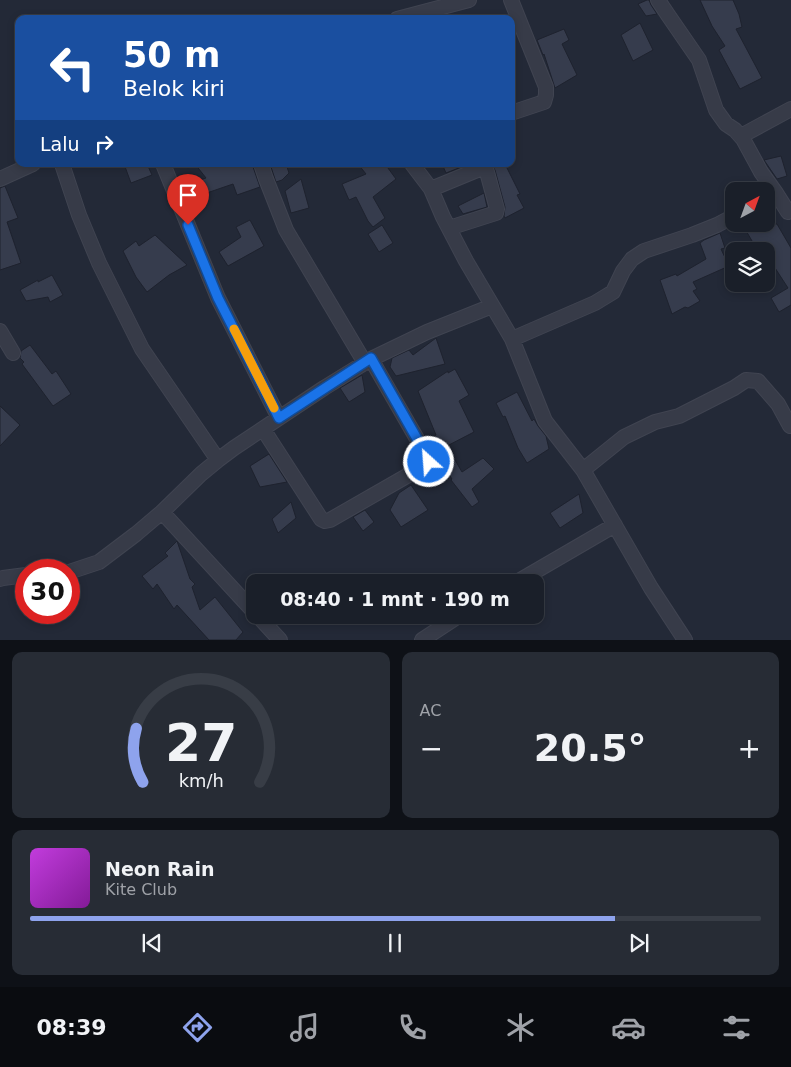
<!DOCTYPE html>
<html lang="id">
<head>
<meta charset="utf-8">
<style>
  :root { --surface:#1a1f29; --page:#272c35; --text:#f1f3f6; --muted:#9fa2a8; --line:#383d46; --accent:#8ea3ed }
  body { margin:0; font-family:"DejaVu Sans",sans-serif; background:var(--page); color:var(--text); height:100vh; display:flex; flex-direction:column; font-size:19px; white-space:nowrap }
  * { box-sizing:border-box; margin:0 }
  p { font-size:16px; color:var(--muted) }
  .icon { flex:none; width:28px; height:28px; fill:none; stroke:currentColor; stroke-width:2; stroke-linecap:round; stroke-linejoin:round }
  .map { position:relative; height:640px; overflow:hidden }
  .panel { display:flex; flex-direction:column; gap:12px; padding:12px; background:#0e1117; flex:1 }
  .panel>* { flex:none }
  .banner { position:absolute; left:15px; top:15px; width:500px; height:152px; border-radius:10px; box-shadow:0 2px 8px #0003,0 0 0 1px var(--line); background:#1a4fa0; color:#fff; overflow:hidden }
  .needle { width:32px; rotate:41deg }
  .controls { position:absolute; left:725px; top:182px; display:grid; gap:10px }
  .controls a { display:grid; place-items:center; width:50px; height:50px; border-radius:10px; background:var(--surface); box-shadow:0 2px 8px #0003,0 0 0 1px var(--line); font-size:25px }
  .speed { position:absolute; left:15px; top:559px; display:flex; gap:10px; font-size:25px; font-weight:700; text-align:center }
  .speed>* { display:grid; place-content:center; width:65px; height:65px; border-radius:50%; background:var(--surface); box-shadow:0 2px 8px #0003,0 0 0 1px var(--line); line-height:1 }
  .speed .limit { border:8px solid #d22; background:#fff; color:#111 }
  .pin { position:absolute; display:grid; place-items:center; width:42px; height:42px; color:#fff; margin:-51px -21px; border-radius:50% 50% 50% 0; rotate:-45deg; box-shadow:0 0 5px #0007 }
  .pin .icon { rotate:45deg }
  .me { position:absolute; width:55px; margin:-28px; rotate:334deg; stroke-linejoin:round; filter:drop-shadow(0 0 4px #0008) }
  .turn { display:flex; align-items:center; gap:18px; height:105px; padding:0 25px; font-size:22px }
  .turn .icon { width:65px; height:65px; stroke-width:2.5 }
  .turn b { display:block; font-size:35px; line-height:42px }
  .then { display:flex; align-items:center; height:48px; padding:0 25px; background:#0003; gap:10px; font-size:19px }
  .big { font-size:38px; font-weight:600; line-height:1.1 }
  .panel .card { flex:1; display:flex; flex-direction:column; justify-content:center; gap:8px; min-width:0; padding:0 18px; border-radius:10px; background:var(--page) }
  .panel .dial { align-items:center; gap:0 }
  .dial svg { height:130px; overflow:visible; fill:none; stroke:var(--line); stroke-width:7; stroke-linecap:round; text-anchor:middle }
  .dial text { fill:var(--text); stroke:none }
  .song { display:flex; align-items:center; gap:15px }
  .cover { width:60px; height:60px; border-radius:8px; background:linear-gradient(135deg,hsl(290 70% 55%),hsl(290 70% 35%)) }
  .played { height:5px; border-radius:2px; background:linear-gradient(90deg,var(--accent) 80%,var(--line) 80%) }
  .keys { display:flex; justify-content:space-around; direction:ltr }
  .heat { display:flex; justify-content:space-between; align-items:center; font-size:28px; direction:ltr }
  .panel .tiles { flex:1; display:grid; gap:12px; grid-template-columns:1fr 1fr }
  .card:last-child { grid-column:span 2 }
  .trip { position:absolute; left:246px; top:574px; width:298px; height:50px; border-radius:10px; background:var(--surface); box-shadow:0 2px 8px #0003,0 0 0 1px var(--line); font-weight:600; line-height:50px; text-align:center }
  .menu { display:flex; height:80px; justify-content:space-around; align-items:center; background:#0a0c10; color:var(--muted) }
  .menu .icon { width:35px; height:35px }
  .menu .current { color:var(--accent) }
  .menu b { font-size:22px; color:var(--text) }
  .map>svg:first-child { display:block }
  .building { fill:#363c4d; stroke:#1e222e }
  .lines { fill:none; stroke-linecap:round; stroke-linejoin:round }
  .minor-casing { stroke:#404451; stroke-width:16 }
  .minor { stroke:#373b48; stroke-width:14 }
  .route-casing { stroke:#114b97; stroke-width:12 }
  .route { stroke:#1a73e8; stroke-width:9 }
  .slow { stroke:#f59e0b; stroke-width:9 }
</style>
</head>
<body>
<div class="map">
<svg width="791" height="640" viewBox="0 0 791 640">
  <rect width="100%" height="100%" fill="#232937"/>
  <path class="building" d="M 647,0 L 649,0 L 651,5 L 657,14 L 646,16 L 638,4 Z
    M 700,0 L 733,0 L 739,14 L 742,27 L 736,29 L 762,78 L 740,89 L 719,50 L 725,46 L 712,26 Z
    M 640,23 L 653,50 L 633,61 L 621,35 Z
    M 564,29 L 569,40 L 562,44 L 577,75 L 555,88 L 544,54 L 543,55 L 537,40 Z
    M 781,156 L 787,176 L 777,179 L 764,160 Z
    M 124,164 L 147,164 L 152,175 L 131,183 Z
    M 195,164 L 252,164 L 260,187 L 237,195 L 233,184 L 198,196 L 194,182 L 206,178 Z
    M 270,164 L 286,164 L 289,173 L 282,180 L 276,182 Z
    M 358,164 L 385,164 L 396,179 L 373,197 L 385,218 L 373,227 L 368,221 L 356,197 L 349,200 L 342,184 L 366,174 Z
    M 442,164 L 469,164 L 446,173 Z
    M 491,164 L 505,164 L 520,194 L 517,195 L 524,208 L 505,218 L 504,216 L 505,207 L 495,170 Z
    M 301,179 L 309,208 L 291,213 L 285,191 Z
    M 5,186 L 18,218 L 7,222 L 21,263 L 0,270 L 0,188 Z
    M 484,193 L 487,207 L 463,214 L 458,206 Z
    M 250,220 L 264,246 L 228,266 L 219,252 L 241,237 L 236,227 Z
    M 742,224 L 777,224 L 791,248 L 791,305 L 779,312 L 771,298 L 788,288 L 766,254 L 766,251 L 758,251 Z
    M 382,225 L 393,243 L 379,252 L 368,234 Z
    M 720,233 L 725,248 L 721,249 L 729,266 L 693,282 L 697,289 L 693,291 L 700,301 L 688,308 L 685,307 L 672,314 L 660,280 L 676,274 L 677,276 L 706,259 L 700,243 L 704,240 Z
    M 155,235 L 187,265 L 169,275 L 147,292 L 136,277 L 123,251 L 136,241 L 139,246 Z
    M 52,275 L 63,295 L 50,302 L 48,297 L 26,301 L 20,290 L 38,280 L 38,282 Z
    M 436,338 L 445,364 L 396,376 L 390,367 L 392,358 L 409,350 L 413,355 Z
    M 30,345 L 52,374 L 56,371 L 71,394 L 53,406 L 22,364 L 24,362 L 20,358 L 21,351 Z
    M 455,369 L 469,395 L 459,401 L 474,432 L 447,446 L 462,472 L 483,458 L 494,469 L 472,489 L 479,502 L 472,507 L 451,480 L 452,479 L 437,457 L 428,441 L 436,435 L 418,391 L 448,371 L 448,373 Z
    M 362,375 L 365,392 L 349,402 L 340,388 Z
    M 517,392 L 532,421 L 534,419 L 538,426 L 546,436 L 549,449 L 527,463 L 518,448 L 505,416 L 503,417 L 496,403 Z
    M 0,406 L 20,425 L 0,446 Z
    M 269,454 L 287,482 L 260,487 L 250,466 Z
    M 411,485 L 428,510 L 401,527 L 390,510 L 399,493 Z
    M 579,494 L 583,513 L 560,528 L 550,513 Z
    M 291,502 L 296,518 L 278,533 L 272,519 Z
    M 365,510 L 374,522 L 363,531 L 353,517 Z
    M 177,541 L 190,579 L 195,584 L 192,587 L 200,610 L 215,597 L 243,632 L 236,640 L 209,640 L 177,605 L 174,609 L 157,584 L 153,589 L 142,576 L 168,556 L 165,553 Z"/>
  <g class="lines">
    <g class="minor-casing">
      <path id="minor" d="M 511,0 L 546,87 L 546,95 L 544,102 L 511,113
        M 658,0 L 668,15 L 699,60 L 716,110 L 726,124 L 735,130 L 743,139 L 761,172 L 776,193 L 788,212 L 791,210
        M 397,19 L 469,0
        M 741,136 L 791,109
        M 62,164 L 79,215 L 99,263 L 142,349 L 218,460
        M 163,164 L 218,298 L 279,418
        M 261,164 L 266,179 L 286,230 L 365,363
        M 412,164 L 431,189 L 443,217 L 466,261 L 512,339 L 545,421 L 583,470 L 651,588 L 685,640
        M 0,179 L 33,164
        M 431,189 L 482,168 L 487,172 L 497,209 L 496,213 L 449,228
        M 0,331 L 13,353
        M 512,339 L 595,303 L 613,292 L 623,271 L 632,259 L 644,251 L 692,235 L 717,225 L 734,216
        M 263,429 L 321,519 L 325,521 L 330,520 L 426,465 L 429,462 L 428,458 L 371,359
        M 583,470 L 624,437 L 655,422 L 679,416 L 734,388 L 746,380 L 758,381 L 778,404 L 790,426
        M 162,512 L 255,613
        M 69,572 L 99,562 L 136,534 L 162,512 L 201,474 L 218,460 L 234,448 L 324,388 L 371,359 L 427,332 L 492,306
        M 0,579 L 3,578 L 26,575
        M 517,582 L 615,525
        M 257,615 L 280,640
        M 422,640 L 460,615"/>
    </g>
    <use href="#minor" class="minor"/>
  </g>
  <g class="lines">
    <g class="route-casing">
      <path id="route" d="M 188,225 L 218,298 L 279,418 L 371,358 L 428,458 L 429,462"/>
    </g>
    <use href="#route" class="route"/>
    <path class="slow" d="M 234,329 L 274,408"/>
  </g>
</svg>
<div class="controls">
<a><svg class="needle" viewBox="-14 -14 28 28"><path d="M0-13l5 13h-10z" fill="#e53935"/><path d="M0 13l5-13h-10z" fill="#9fa2a8"/></svg></a>
<a><svg class="icon" aria-label="layers" viewBox="0 0 24 24"><path d="M12 4l9 5-9 5-9-5zM3 14l9 5 9-5"/></svg></a>
</div>
<div class="speed"><div class="limit">30</div></div>
<div class="pin" style="left:188px;top:225px;background:#d93025"><svg class="icon" aria-label="arrive" viewBox="0 0 24 24"><path d="M6 21V4h12l-3 4 3 4H6"/></svg></div>
<svg class="me" style="left:429px;top:462px" viewBox="-20 -20 40 40"><circle r="17" fill="#1a73e8" stroke="#fff" stroke-width="3"/><path d="M0-11L8 9 0 5-8 9z" fill="#fff"/></svg>
<div class="trip">08:40 · 1 mnt · 190 m</div>
<div class="banner">
<div class="turn"><svg class="icon" aria-label="left" viewBox="0 0 24 24"><path d="M17 20v-9H6M10 6l-5 5 5 5"/></svg><div><b>50 m</b>Belok kiri</div></div>
<div class="then">Lalu<svg class="icon" aria-label="right" viewBox="0 0 24 24"><path d="M7 20v-9h11M14 6l5 5-5 5"/></svg></div>
</div>
</div>
<section class="panel">
<div class="tiles">
<div class="card dial"><svg viewBox="0 0 100 80">
<path d="M14 69A42 42 0 1 1 86 69"/>
<path d="M14 69A42 42 0 0 1 10 36" stroke="#8ea3ed"/>
<text x="50" y="56" font-size="32" font-weight="700">27</text>
<text x="50" y="72" font-size="11">km/h</text>
</svg></div>
<div class="card"><p>AC</p>
<div class="heat"><a>−</a><b class="big">20.5°</b><a>+</a></div>
</div>
<div class="card">
<div class="song"><i class="cover"></i><div><b>Neon Rain</b><p>Kite Club</p></div></div>
<div class="played"></div>
<div class="keys"><svg class="icon" aria-label="previous" viewBox="0 0 24 24"><path d="M18 5L8 12l10 7zM5 5v14"/></svg><svg class="icon" aria-label="pause" viewBox="0 0 24 24"><path d="M8 5v14M16 5v14"/></svg><svg class="icon" aria-label="next" viewBox="0 0 24 24"><path d="M6 5l10 7-10 7zM19 5v14"/></svg></div>
</div>
</div>
</section>
<nav class="menu">
<b>08:39</b>
<svg class="icon current" aria-label="directions" viewBox="0 0 24 24"><path d="M12 3l9 9-9 9-9-9zM9 14v-3h6M13 9l2 2-2 2"/></svg>
<svg class="icon" aria-label="music" viewBox="0 0 24 24"><path d="M9 18V5l10-2v13"/><circle cx="6" cy="18" r="3"/><circle cx="16" cy="16" r="3"/></svg>
<svg class="icon" aria-label="phone" viewBox="0 0 24 24"><path d="M5 4h4l2 5-3 2q2 4 5 5l2-3 5 2v4C11 20 4 13 5 4z"/></svg>
<svg class="icon" aria-label="climate" viewBox="0 0 24 24"><path d="M12 3v18M4 7l16 10M4 17L20 7"/></svg>
<svg class="icon" aria-label="car" viewBox="0 0 24 24"><path d="M5 17H2v-5l4-1 3-4h7l3 4 3 1v5h-3M9 17h6M6 11h13"/><circle cx="7" cy="17" r="2"/><circle cx="17" cy="17" r="2"/></svg>
<svg class="icon" aria-label="filters" viewBox="0 0 24 24"><path d="M4 7h16M4 17h16"/><circle cx="9" cy="7" r="2"/><circle cx="15" cy="17" r="2"/></svg>
</nav>
</body>
</html>
